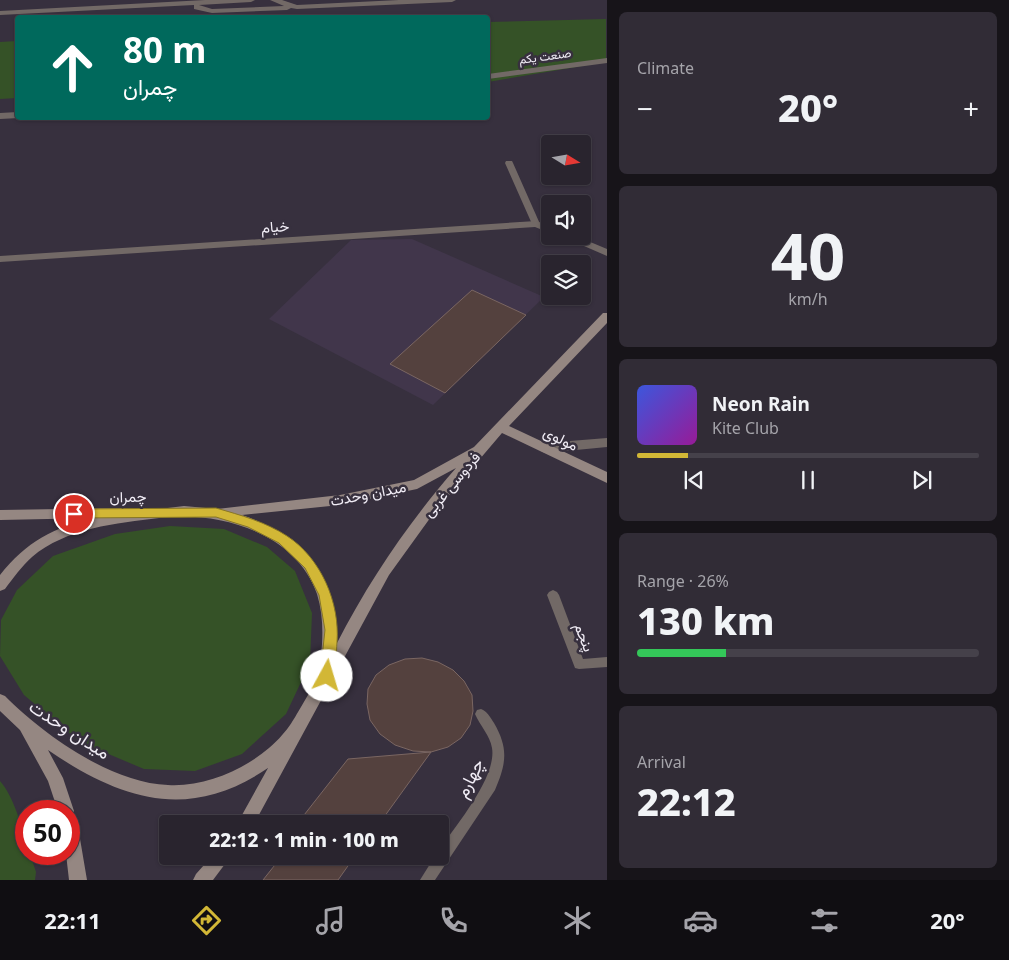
<!DOCTYPE html>
<html lang="en">
<head>
<meta charset="utf-8">
<style>
  :root { --surface:#29242e; --page:#312c36; --text:#f1f3f6; --muted:#a5a4aa; --line:#45414a; --accent:#d2b736 }
  body { margin:0; font-family:"Noto Sans",Vazirmatn,sans-serif; background:var(--page); color:var(--text); height:100vh; display:flex; flex-direction:column; font-size:19px; white-space:nowrap }
  * { box-sizing:border-box; margin:0 }
  p { font-size:16px; color:var(--muted) }
  .icon { flex:none; width:28px; height:28px; fill:none; stroke:currentColor; stroke-width:2; stroke-linecap:round; stroke-linejoin:round }
  .map { position:relative; flex:1; overflow:hidden }
  .sheet { display:flex; flex-direction:column; gap:12px; padding:12px; background:#171419; width:402px }
  .sheet>* { flex:none }
  .hud { position:absolute; left:15px; top:15px; width:475px; height:105px; border-radius:5px; box-shadow:0 1px 4px #0004,0 0 0 1px var(--line); background:#00695c; color:#fff; overflow:hidden }
  .needle { width:32px; rotate:101deg }
  .controls { position:absolute; left:541px; top:135px; display:grid; gap:10px }
  .controls a { display:grid; place-items:center; width:50px; height:50px; border-radius:5px; background:var(--surface); box-shadow:0 1px 4px #0004,0 0 0 1px var(--line); font-size:25px }
  .speed { position:absolute; left:15px; top:800px; display:flex; gap:10px; font-size:25px; font-weight:700; text-align:center }
  .speed>* { display:grid; place-content:center; width:65px; height:65px; border-radius:50%; background:var(--surface); box-shadow:0 1px 4px #0004,0 0 0 1px var(--line); line-height:1 }
  .speed .limit { border:8px solid #d22; background:#fff; color:#111 }
  .pin { position:absolute; display:grid; place-items:center; width:42px; height:42px; color:#fff; margin:-21px; border:2px solid #fff; border-radius:50%; box-shadow:0 1px 5px #0007 }
  .me { position:absolute; width:55px; margin:-28px; rotate:6deg; stroke-linejoin:round; filter:drop-shadow(0 0 4px #0008) }
  .turn { display:flex; align-items:center; gap:18px; height:105px; padding:0 25px; font-size:22px }
  .turn .icon { width:65px; height:65px; stroke-width:2.5 }
  .turn b { display:block; font-size:35px; line-height:42px }
  .big { font-size:38px; font-weight:800; line-height:1.1 }
  .sheet .tile { flex:1; display:flex; flex-direction:column; justify-content:center; gap:8px; min-width:0; padding:0 18px; border-radius:8px; background:var(--page) }
  .sheet .dial { align-items:center; gap:0 }
  .dial b { font-size:65px; line-height:1 }
  .song { display:flex; align-items:center; gap:15px }
  .cover { width:60px; height:60px; border-radius:8px; background:linear-gradient(135deg,hsl(230 70% 55%),hsl(300 70% 35%)) }
  .played { height:5px; border-radius:2px; background:linear-gradient(90deg,var(--accent) 15%,var(--line) 15%) }
  .keys { display:flex; justify-content:space-around; direction:ltr }
  .heat { display:flex; justify-content:space-between; align-items:center; font-size:28px; direction:ltr }
  .charge { height:8px; border-radius:4px; background:linear-gradient(90deg,#34c759 26%,var(--line) 0) }
  .trip { position:absolute; left:159px; top:815px; width:290px; height:50px; border-radius:5px; background:var(--surface); box-shadow:0 1px 4px #0004,0 0 0 1px var(--line); font-weight:800; line-height:50px; text-align:center }
  .tab-bar { display:flex; height:80px; justify-content:space-around; align-items:center; background:#100e12; color:var(--muted) }
  .tab-bar .icon { width:35px; height:35px }
  .tab-bar .on { color:var(--accent) }
  .tab-bar b { font-size:22px; color:var(--text) }
  main { display:flex; flex:1; min-height:0 }
  .map>svg:first-child { display:block }
  .built { fill:#41364b }
  .green { fill:#355227 }
  .building { fill:#54413e; stroke:#7a6662 }
  .lines { fill:none; stroke-linecap:round; stroke-linejoin:round }
  .lane { fill:#726966; fill-rule:evenodd }
  .street { fill:#726966; fill-rule:evenodd }
  .secondary { fill:#958782; fill-rule:evenodd }
  .route { fill:#d2b736; stroke:#887723 }
  .labels { text-anchor:middle; dominant-baseline:central; stroke-width:5; stroke-linejoin:round; paint-order:stroke }
  .far-street-label { font-size:12px; fill:#f1edf6; stroke:#37303e }
  .street-label { font-size:15px; fill:#f1edf6; stroke:#37303e }
  .near-street-label { font-size:18px; fill:#f1edf6; stroke:#37303e }
</style>
</head>
<body>
<main>
<div class="map">
<svg width="607" height="880" viewBox="0 0 607 880">
  <rect width="100%" height="100%" fill="#37303e"/>
  <path class="built" d="M 412,239 L 544,297 L 433,405 L 269,319 L 351,240 Z"/>
  <path class="green" d="M 606,19 L 606,62 L 488,82 L 488,22 Z
    M 17,41 L 17,98 L 0,99 L 0,42 Z
    M 170,526 L 224,529 L 267,547 L 295,571 L 312,613 L 310,663 L 286,714 L 242,754 L 195,771 L 144,769 L 80,742 L 24,695 L 0,656 L 1,620 L 17,590 L 53,556 L 115,534 Z
    M 0,781 C 13,795 26,834 26,854 L 30,854 L 36,872 L 35,880 L 0,880 Z"/>
  <path class="building" d="M 472,290 L 526,315 L 445,393 L 390,364 Z
    M 422,658 L 438,662 L 453,670 L 464,681 L 472,695 L 473,711 L 470,725 L 461,738 L 448,747 L 431,752 L 413,751 L 395,745 L 380,734 L 370,720 L 367,704 L 368,689 L 376,675 L 389,665 L 405,659 Z
    M 431,752 L 379,824 L 297,824 L 348,759 Z
    M 282,856 L 355,856 L 338,880 L 263,880 Z"/>
  <g class="lines">
    <path class="lane" d="M 506,161 L 512,161 L 513,163 L 540,224 L 539,226 L 533,226 L 532,224 L 505,163 Z
      M 553,590 L 557,592 L 559,595 L 583,659 L 607,657 L 607,667 L 579,669 L 575,668 L 547,595 L 549,592 Z
      M 481,709 C 487,711 490,717 494,723 C 509,749 506,764 495,790 L 435,880 L 420,880 L 435,856 L 440,856 L 440,849 C 456,825 497,777 492,748 C 490,735 480,726 475,714 L 477,710 Z"/>
    <path class="street" d="M 205,0 L 255,0 L 251,2 L 199,5 L 212,9 L 284,6 L 270,0 L 282,0 L 297,5 L 399,0 L 456,0 L 452,2 L 297,9 L 291,8 L 287,10 L 212,13 L 194,9 L 194,5 L 0,15 L 0,11 Z
      M 607,58 L 607,63 L 488,79 L 488,74 Z
      M 18,112 L 19,118 L 0,119 L 0,113 Z
      M 536,221 L 550,226 L 550,233 L 535,227 L 0,262 L 0,256 Z
      M 561,236 L 576,236 L 607,249 L 607,256 Z
      M 607,438 L 607,447 L 545,453 L 541,451 L 539,448 L 541,445 L 545,443 Z"/>
    <path class="secondary" d="M 603,313 L 607,313 L 607,323 L 509,426 L 607,472 L 607,483 L 502,433 L 433,514 L 389,575 L 254,824 L 237,824 L 268,768 C 189,822 121,800 48,750 L 63,778 L 74,811 L 73,815 L 77,821 L 87,880 L 69,880 L 66,854 L 69,854 L 69,811 L 58,811 L 48,781 L 20,730 L 0,711 L 0,694 L 5,696 C 44,735 111,783 168,785 C 204,787 242,771 269,748 C 290,730 294,718 308,695 C 312,688 318,681 320,673 C 322,663 321,653 322,644 C 323,627 322,610 317,594 C 296,532 217,510 159,518 C 117,523 66,528 32,557 C 22,566 13,578 5,589 L 0,591 L 0,575 C 26,542 54,527 95,518 L 0,520 L 0,510 L 121,508 L 126,509 L 127,513 L 184,506 L 217,509 L 340,495 L 414,480 L 474,447 ZM 456,468 C 409,522 370,579 337,643 C 339,576 302,536 242,515 L 340,505 L 417,489 Z
      M 212,856 L 231,856 L 213,880 L 193,880 L 196,874 Z"/>
  </g>
  <path class="route" d="M 216,508 C 240,515 266,522 287,536 C 321,558 340,603 337,642 C 336,654 337,670 332,680 L 327,682 L 322,680 L 320,676 L 325,630 L 319,595 L 305,568 L 279,543 L 248,527 L 216,517 L 74,518 L 70,517 L 68,514 L 70,510 L 74,509 Z"/>
  <g class="labels">
    <g class="far-street-label">
      <text transform="translate(545 56) rotate(-8)">صنعت یکم</text>
    </g>
    <g class="street-label">
      <text transform="translate(275 226) rotate(-4)">خیام</text>
      <text transform="translate(561 438) rotate(26)">مولوی</text>
      <text transform="translate(451 484) rotate(-50)">فردوسی غربی</text>
      <text transform="translate(368 493) rotate(-11)">میدان وحدت</text>
      <text transform="translate(128 496) rotate(-1)">چمران</text>
      <text transform="translate(585 637) rotate(69)">پنجم</text>
    </g>
    <g class="near-street-label">
      <text transform="translate(70 729) rotate(33)">میدان وحدت</text>
      <text transform="translate(469 778) rotate(-63)">چهارم</text>
    </g>
  </g>
</svg>
<div class="controls">
<a><svg class="needle" viewBox="-14 -14 28 28"><path d="M0-13l5 13h-10z" fill="#e53935"/><path d="M0 13l5-13h-10z" fill="#a5a4aa"/></svg></a>
<a><svg class="icon" aria-label="sound" viewBox="0 0 24 24"><path d="M4 9h4l5-4v14l-5-4H4zM17 9q2 3 0 6"/></svg></a>
<a><svg class="icon" aria-label="layers" viewBox="0 0 24 24"><path d="M12 4l9 5-9 5-9-5zM3 14l9 5 9-5"/></svg></a>
</div>
<div class="speed"><div class="limit">50</div></div>
<div class="pin" style="left:74px;top:514px;background:#d93025"><svg class="icon" aria-label="arrive" viewBox="0 0 24 24"><path d="M6 21V4h12l-3 4 3 4H6"/></svg></div>
<svg class="me" style="left:327px;top:676px" viewBox="-20 -20 40 40"><circle r="19" fill="#fff"/><path d="M0-13L10 11 0 6-10 11z" fill="#d2b736"/></svg>
<div class="trip">22:12 · 1 min · 100 m</div>
<div class="hud">
<div class="turn"><svg class="icon" aria-label="ahead" viewBox="0 0 24 24"><path d="M12 20V5M6 11l6-6 6 6"/></svg><div><b>80 m</b>چمران</div></div>
</div>
</div>
<section class="sheet">
<div class="tile"><p>Climate</p>
<div class="heat"><a>−</a><b class="big">20°</b><a>+</a></div>
</div>
<div class="tile dial"><b>40</b><p>km/h</p></div>
<div class="tile">
<div class="song"><i class="cover"></i><div><b>Neon Rain</b><p>Kite Club</p></div></div>
<div class="played"></div>
<div class="keys"><svg class="icon" aria-label="previous" viewBox="0 0 24 24"><path d="M18 5L8 12l10 7zM5 5v14"/></svg><svg class="icon" aria-label="pause" viewBox="0 0 24 24"><path d="M8 5v14M16 5v14"/></svg><svg class="icon" aria-label="next" viewBox="0 0 24 24"><path d="M6 5l10 7-10 7zM19 5v14"/></svg></div>
</div>
<div class="tile"><p>Range · 26%</p><b class="big">130 km</b><div class="charge"></div></div>
<div class="tile"><p>Arrival</p><b class="big">22:12</b></div>
</section>
</main>
<nav class="tab-bar">
<b>22:11</b>
<svg class="icon on" aria-label="directions" viewBox="0 0 24 24"><path d="M12 3l9 9-9 9-9-9zM9 14v-3h6M13 9l2 2-2 2"/></svg>
<svg class="icon" aria-label="music" viewBox="0 0 24 24"><path d="M9 18V5l10-2v13"/><circle cx="6" cy="18" r="3"/><circle cx="16" cy="16" r="3"/></svg>
<svg class="icon" aria-label="phone" viewBox="0 0 24 24"><path d="M5 4h4l2 5-3 2q2 4 5 5l2-3 5 2v4C11 20 4 13 5 4z"/></svg>
<svg class="icon" aria-label="climate" viewBox="0 0 24 24"><path d="M12 3v18M4 7l16 10M4 17L20 7"/></svg>
<svg class="icon" aria-label="car" viewBox="0 0 24 24"><path d="M5 17H2v-5l4-1 3-4h7l3 4 3 1v5h-3M9 17h6M6 11h13"/><circle cx="7" cy="17" r="2"/><circle cx="17" cy="17" r="2"/></svg>
<svg class="icon" aria-label="filters" viewBox="0 0 24 24"><path d="M4 7h16M4 17h16"/><circle cx="9" cy="7" r="2"/><circle cx="15" cy="17" r="2"/></svg>
<b>20°</b>
</nav>
</body>
</html>
